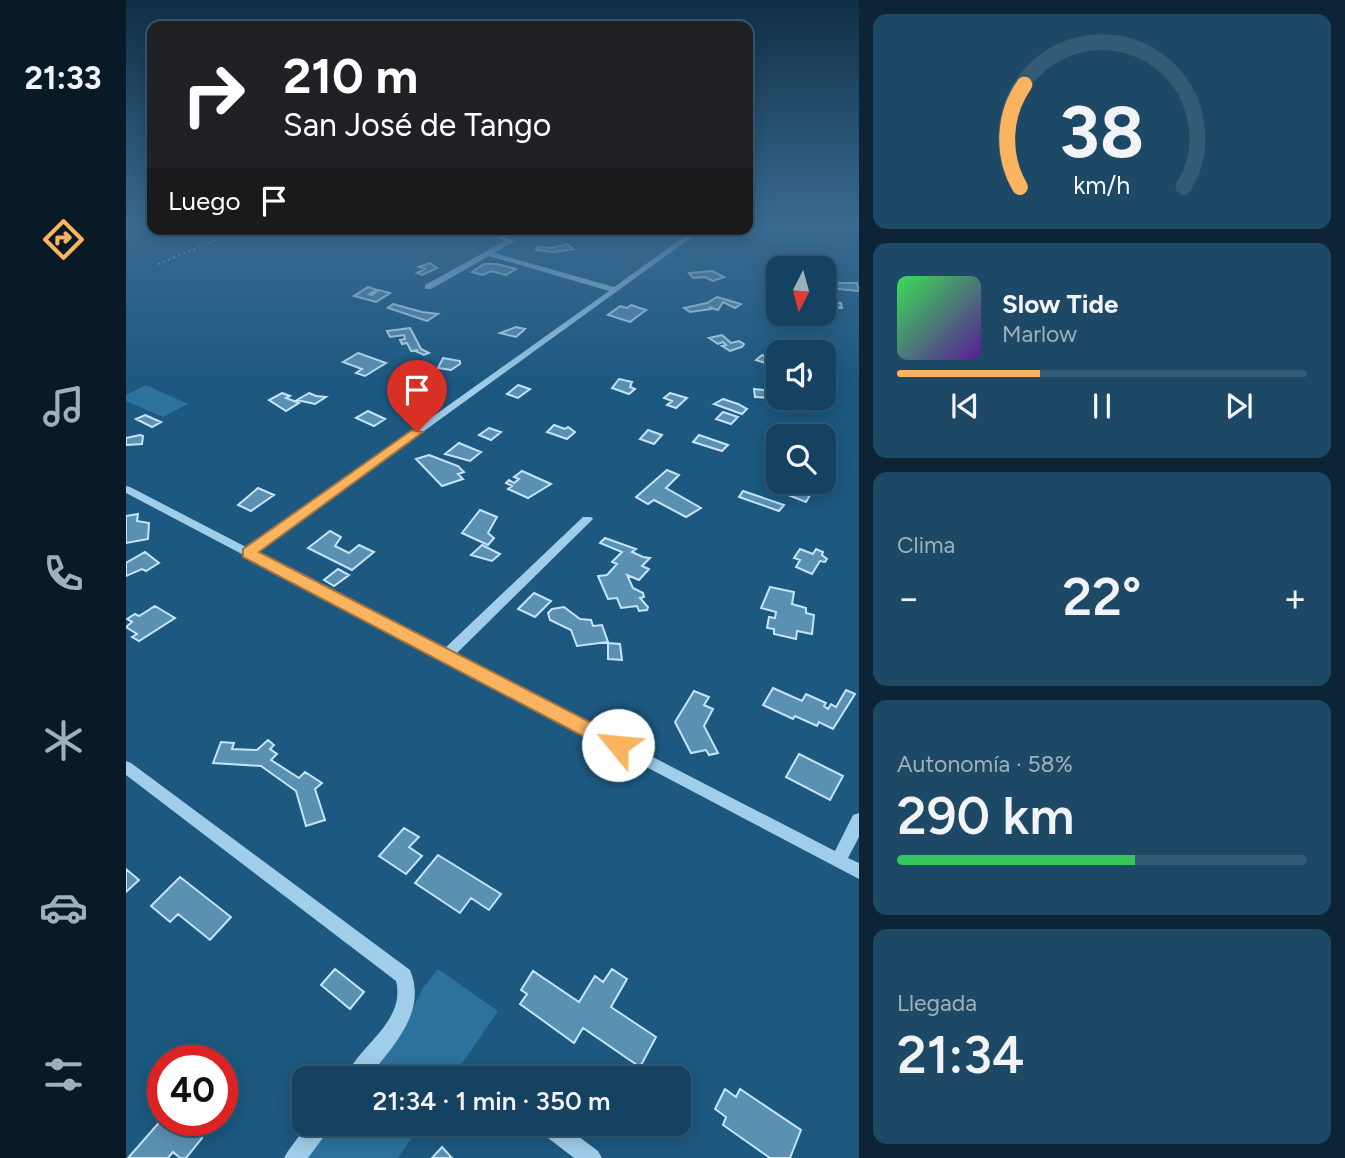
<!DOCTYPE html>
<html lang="es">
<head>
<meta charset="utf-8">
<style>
  :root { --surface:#154260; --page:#1e4966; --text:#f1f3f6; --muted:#9db0bd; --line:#345b75; --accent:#fab35e }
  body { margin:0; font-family:Figtree,sans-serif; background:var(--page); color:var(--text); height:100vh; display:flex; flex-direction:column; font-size:26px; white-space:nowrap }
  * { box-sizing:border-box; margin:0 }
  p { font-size:23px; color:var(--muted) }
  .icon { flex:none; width:38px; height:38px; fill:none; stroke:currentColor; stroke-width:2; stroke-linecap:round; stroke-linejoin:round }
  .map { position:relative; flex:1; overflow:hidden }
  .panel { display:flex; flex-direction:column; gap:14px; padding:14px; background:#0c2435; width:486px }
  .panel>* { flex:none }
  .hud { position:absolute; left:21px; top:21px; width:606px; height:214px; border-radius:14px; box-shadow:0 4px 18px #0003,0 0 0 2px var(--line); background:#202124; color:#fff; overflow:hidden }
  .needle { width:46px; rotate:186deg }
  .buttons { position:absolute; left:640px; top:256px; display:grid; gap:14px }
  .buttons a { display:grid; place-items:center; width:70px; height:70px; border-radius:14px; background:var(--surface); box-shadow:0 4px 18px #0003,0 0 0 2px var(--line); font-size:35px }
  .speed { position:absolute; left:21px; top:1045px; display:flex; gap:14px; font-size:35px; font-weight:700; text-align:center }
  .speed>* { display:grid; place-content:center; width:91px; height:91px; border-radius:50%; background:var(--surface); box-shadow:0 4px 18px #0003,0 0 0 2px var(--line); line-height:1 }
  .speed .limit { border:10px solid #d22; background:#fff; color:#111 }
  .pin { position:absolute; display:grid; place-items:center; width:60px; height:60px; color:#fff; margin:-72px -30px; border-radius:50% 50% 50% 0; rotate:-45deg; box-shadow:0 0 7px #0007 }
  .pin .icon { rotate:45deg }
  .me { position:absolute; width:77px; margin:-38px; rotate:298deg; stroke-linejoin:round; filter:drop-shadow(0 0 5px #0008) }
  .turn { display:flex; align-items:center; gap:24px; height:147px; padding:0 21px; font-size:32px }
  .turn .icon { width:91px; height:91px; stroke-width:2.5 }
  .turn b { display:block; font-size:49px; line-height:60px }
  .then { display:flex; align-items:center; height:66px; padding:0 21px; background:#0003; gap:14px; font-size:26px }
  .big { font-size:52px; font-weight:600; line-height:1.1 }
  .panel .widget { flex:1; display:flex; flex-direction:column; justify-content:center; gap:10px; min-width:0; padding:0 24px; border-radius:14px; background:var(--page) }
  .panel .dial { align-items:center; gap:0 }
  .dial svg { height:182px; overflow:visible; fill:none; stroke:var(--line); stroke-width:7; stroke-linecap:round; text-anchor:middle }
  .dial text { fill:var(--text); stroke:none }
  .song { display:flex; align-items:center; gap:21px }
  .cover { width:84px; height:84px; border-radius:10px; background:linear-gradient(135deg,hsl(130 70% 55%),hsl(270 70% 35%)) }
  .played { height:7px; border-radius:4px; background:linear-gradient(90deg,var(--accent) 35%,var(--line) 35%) }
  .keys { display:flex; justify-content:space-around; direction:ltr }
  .heat { display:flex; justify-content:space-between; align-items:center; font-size:38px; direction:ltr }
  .charge { height:10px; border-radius:5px; background:linear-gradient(90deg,#34c759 58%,var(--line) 0) }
  .trip { position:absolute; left:166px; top:1066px; width:399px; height:70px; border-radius:14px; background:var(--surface); box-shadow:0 4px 18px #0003,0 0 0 2px var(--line); font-weight:600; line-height:70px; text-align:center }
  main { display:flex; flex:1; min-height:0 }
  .menu { display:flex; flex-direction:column; width:126px; justify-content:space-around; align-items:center; background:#081a26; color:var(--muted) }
  .menu .icon { width:49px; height:49px }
  .menu .active { color:var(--accent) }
  .menu b { font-size:32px; color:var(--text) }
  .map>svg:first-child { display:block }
  .green { fill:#2c729d }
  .building { fill:#5a91b3; stroke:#c5e4f7; stroke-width:2 }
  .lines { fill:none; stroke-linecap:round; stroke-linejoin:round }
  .path { stroke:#a0cde9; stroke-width:2; stroke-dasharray:2 3.5; stroke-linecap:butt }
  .minor { fill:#a0cde9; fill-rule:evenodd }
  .route { fill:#fab35e; stroke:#a2743d; stroke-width:2 }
</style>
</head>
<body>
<main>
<nav class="menu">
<b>21:33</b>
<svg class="icon active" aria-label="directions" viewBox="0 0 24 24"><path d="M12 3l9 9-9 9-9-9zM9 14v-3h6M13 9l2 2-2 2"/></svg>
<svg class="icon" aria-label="music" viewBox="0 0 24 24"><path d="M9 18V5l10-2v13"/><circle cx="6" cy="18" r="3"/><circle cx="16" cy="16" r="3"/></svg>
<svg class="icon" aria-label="phone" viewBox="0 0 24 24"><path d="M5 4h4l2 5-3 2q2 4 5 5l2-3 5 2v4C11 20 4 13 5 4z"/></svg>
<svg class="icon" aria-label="climate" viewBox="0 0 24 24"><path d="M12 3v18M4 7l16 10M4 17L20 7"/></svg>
<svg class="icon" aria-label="car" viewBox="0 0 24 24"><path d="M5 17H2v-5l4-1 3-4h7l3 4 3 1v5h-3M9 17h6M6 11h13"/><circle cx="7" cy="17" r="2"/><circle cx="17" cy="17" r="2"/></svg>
<svg class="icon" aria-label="filters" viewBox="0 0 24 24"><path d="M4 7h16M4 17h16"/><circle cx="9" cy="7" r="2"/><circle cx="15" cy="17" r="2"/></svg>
</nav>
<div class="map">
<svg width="733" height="1158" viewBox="0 0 733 1158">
  <rect width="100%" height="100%" fill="#1c5880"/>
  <path class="green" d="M 20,385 L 62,404 L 37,417 L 0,401 L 0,395 Z
    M 312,969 L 372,1011 L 326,1078 L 238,1078 L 281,1020 L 297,988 Z
    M 204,1124 L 295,1124 L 272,1158 L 179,1158 Z"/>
  <path class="building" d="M 441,244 L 447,249 L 428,252 L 410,250 L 412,247 L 425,248 Z
    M 304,263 L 311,268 L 296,275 L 291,273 L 299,269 L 293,267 Z
    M 358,264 L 371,264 L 390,269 L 380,275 L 365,271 L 357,275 L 346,272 Z
    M 586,271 L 598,277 L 587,281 L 579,277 L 567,278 L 563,273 Z
    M 707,283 L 731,283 L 733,291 L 703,288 Z
    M 242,287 L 251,290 L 243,294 L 246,295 L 253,290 L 264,293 L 250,302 L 228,296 Z
    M 698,296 L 701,302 L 715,303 L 716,308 L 706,307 L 706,315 L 692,314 L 698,313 Z
    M 591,297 L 615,304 L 609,308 L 597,302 L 592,310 L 583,307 L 585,309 L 564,312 L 558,308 L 581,303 Z
    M 267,304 L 296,312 L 312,314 L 301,321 L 262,308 Z
    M 505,305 L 520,310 L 504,322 L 482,315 L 494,306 L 501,308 Z
    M 390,327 L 399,329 L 390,337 L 374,333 Z
    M 284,328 L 295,349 L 303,353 L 298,355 L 289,351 L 292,350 L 285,351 L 281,343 L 276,344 L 274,340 L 279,339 L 278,335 L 264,337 L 261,331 Z
    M 596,335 L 605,343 L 613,341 L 618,344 L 616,347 L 604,351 L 596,346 L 600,345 L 597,342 L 592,344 L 583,338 Z
    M 232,353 L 260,363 L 239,376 L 230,373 L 236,369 L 217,362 Z
    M 636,355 L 653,360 L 653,370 L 652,367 L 630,360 Z
    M 317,358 L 334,361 L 334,364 L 325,370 L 312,368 Z
    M 493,379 L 506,382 L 504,387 L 509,389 L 503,394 L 486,388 Z
    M 392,385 L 404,389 L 392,398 L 381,394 Z
    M 628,389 L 646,391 L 647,398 L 629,397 Z
    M 156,393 L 164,396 L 160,398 L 173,403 L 160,411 L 143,400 Z
    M 183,393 L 190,396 L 200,397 L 189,404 L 171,400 Z
    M 544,393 L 561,398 L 550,408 L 541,405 L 546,401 L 538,398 Z
    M 289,394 L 302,398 L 298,401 L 304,404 L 291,413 L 284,410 L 291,405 L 279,401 Z
    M 597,399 L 612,404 L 621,409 L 616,414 L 588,404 Z
    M 242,411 L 259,419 L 248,426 L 230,418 Z
    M 597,412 L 612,417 L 605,424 L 590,419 Z
    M 19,415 L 35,422 L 26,427 L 10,419 Z
    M 428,425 L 439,429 L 442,427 L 449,432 L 441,439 L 421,432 Z
    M 363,428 L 375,432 L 365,440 L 353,435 Z
    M 522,430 L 536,435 L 528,444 L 514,439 Z
    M 14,435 L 17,436 L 16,444 L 0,445 L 0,438 Z
    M 573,435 L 602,445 L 596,451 L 567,442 Z
    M 333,443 L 355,452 L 344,461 L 319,454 Z
    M 303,455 L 332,466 L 338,472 L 332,474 L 337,479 L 316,486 L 290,459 Z
    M 541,470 L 553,475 L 540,488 L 575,508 L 560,517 L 528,500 L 522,504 L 510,497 Z
    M 396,471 L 425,484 L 402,498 L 382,489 L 386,486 L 380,483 L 383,480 L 388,483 L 393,479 L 388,477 Z
    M 660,481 L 675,481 L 671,487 L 681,490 L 679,494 L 684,495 L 680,502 L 662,495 L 666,489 L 657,486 Z
    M 132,488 L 148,495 L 125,511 L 112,505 Z
    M 617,491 L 658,505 L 653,511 L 613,497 Z
    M 354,510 L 371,517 L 362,533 L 368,538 L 362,545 L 336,533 Z
    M 12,514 L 11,521 L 23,523 L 22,539 L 0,543 L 0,516 Z
    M 204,531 L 215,537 L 209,546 L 223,553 L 233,545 L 248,552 L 226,570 L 182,548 Z
    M 479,538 L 510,549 L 506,552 L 517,557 L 524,558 L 516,566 L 523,569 L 513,580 L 501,575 L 507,588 L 517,593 L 518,597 L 514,598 L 522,607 L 521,610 L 513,611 L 511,606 L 495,608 L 491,598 L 482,599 L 472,576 L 481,575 L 491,564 L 486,562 L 496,552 L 474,543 Z
    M 356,545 L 374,554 L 366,561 L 345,555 Z
    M 674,549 L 687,554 L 690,549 L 697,552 L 696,555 L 701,559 L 699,562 L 694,561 L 686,574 L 670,567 L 674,560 L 668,558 Z
    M 19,552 L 33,563 L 20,571 L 16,569 L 0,576 L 0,563 Z
    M 212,569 L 223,575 L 208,586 L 198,580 Z
    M 644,587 L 668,592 L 666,604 L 680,608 L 680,613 L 688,615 L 686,634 L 671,631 L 670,639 L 648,634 L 648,629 L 641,628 L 643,617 L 649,618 L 650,612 L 635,608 Z
    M 408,593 L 425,601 L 409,617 L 392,609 Z
    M 29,606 L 49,618 L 13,641 L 6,637 L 11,634 L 0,627 L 6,622 L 1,619 L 9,614 L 13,616 Z
    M 438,607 L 454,619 L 465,620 L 467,626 L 476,625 L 482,642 L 451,646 L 445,630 L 424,620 L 422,613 L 426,609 Z
    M 482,643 L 494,644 L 496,660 L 482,659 Z
    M 647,688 L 676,701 L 680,694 L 700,703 L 698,706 L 702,709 L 705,704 L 710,707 L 720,690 L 729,694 L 707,729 L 693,722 L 691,726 L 669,716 L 667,719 L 637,705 Z
    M 568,691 L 583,697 L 578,705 L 587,709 L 578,726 L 592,753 L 583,755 L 580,750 L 565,753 L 549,722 Z
    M 142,740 L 148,745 L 144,749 L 151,754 L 145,760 L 173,778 L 179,772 L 196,783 L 189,789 L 199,820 L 180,826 L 170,791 L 135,766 L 87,763 L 95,742 L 108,743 L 106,749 L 131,750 Z
    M 673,754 L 717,776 L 704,800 L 660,777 Z
    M 278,828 L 293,837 L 283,847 L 296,856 L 280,874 L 253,856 Z
    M 312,855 L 375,894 L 363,910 L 345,898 L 334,913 L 289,883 Z
    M 0,869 L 13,880 L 0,892 Z
    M 54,877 L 105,917 L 84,940 L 52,914 L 44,922 L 25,906 Z
    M 209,969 L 238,992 L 224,1009 L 195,985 Z
    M 486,969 L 501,979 L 485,1007 L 530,1037 L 514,1067 L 457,1028 L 448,1043 L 394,1004 L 401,994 L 395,990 L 407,971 L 453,1002 L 469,976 L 477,982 Z
    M 599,1089 L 610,1097 L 614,1089 L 675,1130 L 664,1158 L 644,1158 L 597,1125 L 600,1117 L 589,1109 Z
    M 37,1118 L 56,1120 L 76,1138 L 60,1158 L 54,1158 L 47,1152 L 42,1158 L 2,1158 Z
    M 316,1147 L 326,1158 L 306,1158 Z"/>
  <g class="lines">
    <path class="path" d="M 32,264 L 118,229"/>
    <path class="minor" d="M 345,229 L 356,229 L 389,241 L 368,253 L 488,287 L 569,229 L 577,229 L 131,552 L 318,649 L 457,517 L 465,517 L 467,519 L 465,521 L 329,655 L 709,851 L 727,815 L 733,813 L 733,837 L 722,858 L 733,863 L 733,879 L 0,493 L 0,486 L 4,487 L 122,548 L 483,291 L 363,256 L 305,289 L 299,289 L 299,285 L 379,241 Z
      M 0,761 L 5,763 L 284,970 C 302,1012 266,1047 242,1078 L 219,1078 C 233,1045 280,1022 270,981 L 0,775 Z
      M 182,1124 L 205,1124 L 202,1131 L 182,1158 L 158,1158 L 162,1151 Z
      M 410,1124 L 436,1124 L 472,1151 L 476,1158 L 448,1158 L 413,1131 Z"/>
  </g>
  <linearGradient id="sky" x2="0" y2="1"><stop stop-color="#0f3046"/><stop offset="0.58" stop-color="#3a6a91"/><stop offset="1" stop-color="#3a6a91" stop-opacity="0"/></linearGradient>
  <rect width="733" height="387" fill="url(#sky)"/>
  <path class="route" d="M 286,430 L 297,432 L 133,552 L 499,740 L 502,745 L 499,751 L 485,751 L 117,557 L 117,549 Z"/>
</svg>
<div class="buttons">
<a><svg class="needle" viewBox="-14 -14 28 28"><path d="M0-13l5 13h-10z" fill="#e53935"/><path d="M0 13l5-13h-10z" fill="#9db0bd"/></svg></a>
<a><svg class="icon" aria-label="sound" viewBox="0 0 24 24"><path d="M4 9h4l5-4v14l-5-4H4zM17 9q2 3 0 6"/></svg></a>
<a><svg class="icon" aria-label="search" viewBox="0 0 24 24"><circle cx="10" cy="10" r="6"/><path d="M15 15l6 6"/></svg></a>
</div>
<div class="speed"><div class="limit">40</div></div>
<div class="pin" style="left:291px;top:432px;background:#d93025"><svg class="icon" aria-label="arrive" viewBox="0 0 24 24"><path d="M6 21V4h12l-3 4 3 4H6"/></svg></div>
<svg class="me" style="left:492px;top:745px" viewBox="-20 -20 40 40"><circle r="19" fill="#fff"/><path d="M0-13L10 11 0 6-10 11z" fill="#fab35e"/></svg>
<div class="trip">21:34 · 1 min · 350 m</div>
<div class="hud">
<div class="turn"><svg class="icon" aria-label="right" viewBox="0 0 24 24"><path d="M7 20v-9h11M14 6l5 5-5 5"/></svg><div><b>210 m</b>San José de Tango</div></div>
<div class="then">Luego<svg class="icon" aria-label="arrive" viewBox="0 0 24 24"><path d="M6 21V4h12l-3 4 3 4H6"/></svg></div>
</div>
</div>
<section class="panel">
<div class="widget dial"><svg viewBox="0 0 100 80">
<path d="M14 69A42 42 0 1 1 86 69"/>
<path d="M14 69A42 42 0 0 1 16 24" stroke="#fab35e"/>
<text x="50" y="56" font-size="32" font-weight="700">38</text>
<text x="50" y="72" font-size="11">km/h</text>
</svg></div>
<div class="widget">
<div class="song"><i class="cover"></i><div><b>Slow Tide</b><p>Marlow</p></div></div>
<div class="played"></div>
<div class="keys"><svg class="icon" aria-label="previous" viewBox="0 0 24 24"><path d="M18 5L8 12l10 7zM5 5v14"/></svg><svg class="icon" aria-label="pause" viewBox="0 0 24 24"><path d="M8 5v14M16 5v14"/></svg><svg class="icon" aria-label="next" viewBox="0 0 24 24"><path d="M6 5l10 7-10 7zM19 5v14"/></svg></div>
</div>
<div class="widget"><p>Clima</p>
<div class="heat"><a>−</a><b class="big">22°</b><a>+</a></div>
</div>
<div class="widget"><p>Autonomía · 58%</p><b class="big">290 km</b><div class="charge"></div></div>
<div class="widget"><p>Llegada</p><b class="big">21:34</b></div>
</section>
</main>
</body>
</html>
